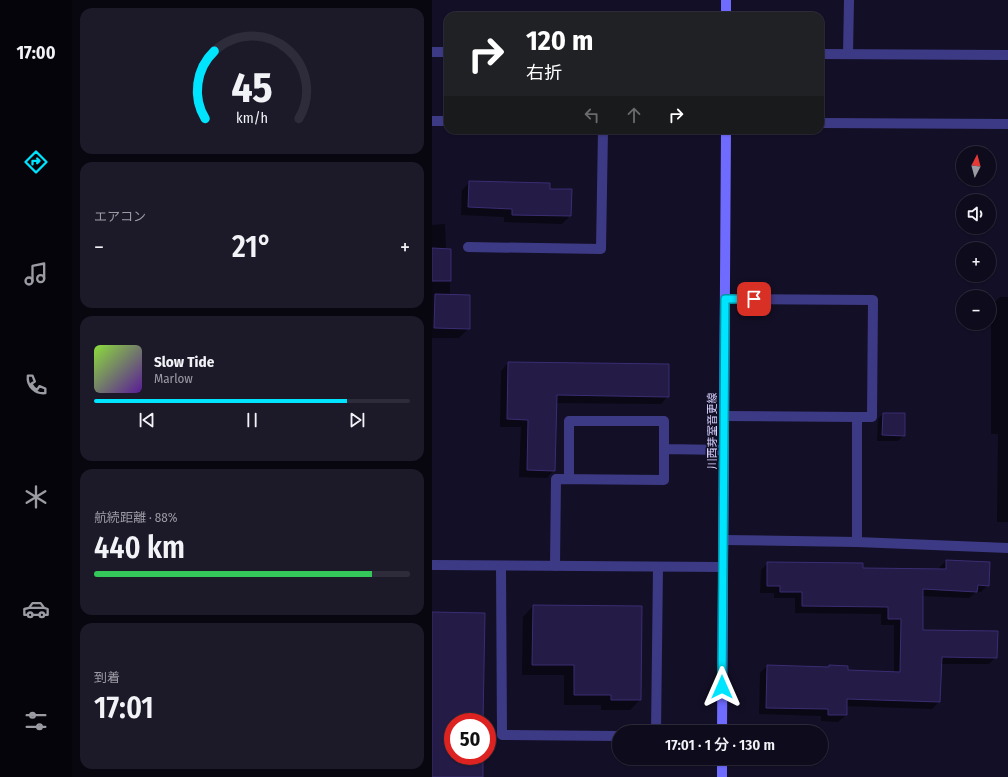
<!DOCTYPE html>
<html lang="ja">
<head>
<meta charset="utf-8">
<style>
  :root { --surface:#0e0b1c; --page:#1c1929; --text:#f1f3f6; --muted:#9b9ba3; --line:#2e2b3b; --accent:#00e5ff }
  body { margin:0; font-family:"Fira Sans Condensed","Noto Sans JP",sans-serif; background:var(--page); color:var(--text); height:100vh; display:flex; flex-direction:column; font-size:15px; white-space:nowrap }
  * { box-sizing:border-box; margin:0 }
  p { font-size:13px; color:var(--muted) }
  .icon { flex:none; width:22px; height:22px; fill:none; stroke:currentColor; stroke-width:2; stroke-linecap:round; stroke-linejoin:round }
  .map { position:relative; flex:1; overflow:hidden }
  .drawer { display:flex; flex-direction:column; gap:8px; padding:8px; background:#08060f; width:360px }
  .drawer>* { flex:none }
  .banner { position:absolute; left:12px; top:12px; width:380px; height:122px; border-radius:12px; box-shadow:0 1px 3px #0004,0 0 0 1px var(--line); background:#202124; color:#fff; overflow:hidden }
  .needle { width:26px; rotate:6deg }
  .controls { position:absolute; left:524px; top:146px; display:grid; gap:8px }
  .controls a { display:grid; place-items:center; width:40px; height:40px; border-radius:50%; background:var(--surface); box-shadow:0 1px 3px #0004,0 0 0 1px var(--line); font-size:20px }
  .speed { position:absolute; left:12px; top:713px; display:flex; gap:8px; font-size:20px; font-weight:700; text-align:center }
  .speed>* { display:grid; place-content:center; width:52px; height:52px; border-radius:50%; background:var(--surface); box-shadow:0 1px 3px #0004,0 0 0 1px var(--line); line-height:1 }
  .speed .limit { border:6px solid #d22; background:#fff; color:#111 }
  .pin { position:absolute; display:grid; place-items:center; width:34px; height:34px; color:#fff; margin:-17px; border-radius:8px; box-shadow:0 2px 6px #0006 }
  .me { position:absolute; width:44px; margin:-22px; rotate:0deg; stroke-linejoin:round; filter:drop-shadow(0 0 3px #0008) }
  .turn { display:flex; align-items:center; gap:14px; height:84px; padding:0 16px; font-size:18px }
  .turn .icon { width:52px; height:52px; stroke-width:2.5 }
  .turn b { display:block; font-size:28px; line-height:34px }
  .lanes { display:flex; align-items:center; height:38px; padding:0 16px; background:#0003; justify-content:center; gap:20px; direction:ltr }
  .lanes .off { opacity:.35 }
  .big { font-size:30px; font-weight:600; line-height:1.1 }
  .drawer .widget { flex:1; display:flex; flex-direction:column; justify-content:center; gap:6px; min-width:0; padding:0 14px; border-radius:12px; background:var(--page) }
  .drawer .dial { align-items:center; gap:0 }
  .dial svg { height:104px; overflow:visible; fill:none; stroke:var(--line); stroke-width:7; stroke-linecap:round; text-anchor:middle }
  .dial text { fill:var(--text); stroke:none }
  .song { display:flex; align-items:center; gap:12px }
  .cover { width:48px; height:48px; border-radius:6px; background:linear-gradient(135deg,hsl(90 70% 55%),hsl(270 70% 35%)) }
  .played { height:4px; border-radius:2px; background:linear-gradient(90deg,var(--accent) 80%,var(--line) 80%) }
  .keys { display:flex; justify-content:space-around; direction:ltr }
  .heat { display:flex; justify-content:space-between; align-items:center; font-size:22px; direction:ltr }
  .charge { height:6px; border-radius:3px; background:linear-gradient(90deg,#34c759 88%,var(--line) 0) }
  .trip { position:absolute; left:180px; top:725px; width:216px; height:40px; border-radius:20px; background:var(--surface); box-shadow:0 1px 3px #0004,0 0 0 1px var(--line); font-weight:600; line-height:40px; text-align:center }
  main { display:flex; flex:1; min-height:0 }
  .tabs { display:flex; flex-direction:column; width:72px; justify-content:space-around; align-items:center; background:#06040b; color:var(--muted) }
  .tabs .icon { width:28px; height:28px }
  .tabs .active { color:var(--accent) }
  .tabs b { font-size:18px; color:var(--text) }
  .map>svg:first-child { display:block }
  .shadow { fill:#0007 }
  .building { fill:#241b47; stroke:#3b2d73 }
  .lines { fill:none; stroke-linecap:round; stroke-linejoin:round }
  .service { stroke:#3d3a85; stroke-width:10 }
  .minor { stroke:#3d3a85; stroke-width:10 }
  .tertiary { stroke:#3d3a85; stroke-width:10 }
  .secondary { stroke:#6f6bff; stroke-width:10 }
  .route-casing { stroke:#0095a6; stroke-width:10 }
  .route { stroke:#00e5ff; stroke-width:7 }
  .labels { text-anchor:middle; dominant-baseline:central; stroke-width:3; stroke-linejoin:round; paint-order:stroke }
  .street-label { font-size:11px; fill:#d9d4ff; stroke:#130f26 }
</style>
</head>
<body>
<main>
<nav class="tabs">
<b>17:00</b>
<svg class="icon active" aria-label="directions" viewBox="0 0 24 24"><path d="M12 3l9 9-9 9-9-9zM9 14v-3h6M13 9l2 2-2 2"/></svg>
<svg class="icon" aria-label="music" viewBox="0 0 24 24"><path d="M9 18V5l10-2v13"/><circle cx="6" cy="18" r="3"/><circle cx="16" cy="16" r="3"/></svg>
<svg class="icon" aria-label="phone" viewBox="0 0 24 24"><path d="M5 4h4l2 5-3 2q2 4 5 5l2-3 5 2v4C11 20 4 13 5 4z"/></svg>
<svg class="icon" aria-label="climate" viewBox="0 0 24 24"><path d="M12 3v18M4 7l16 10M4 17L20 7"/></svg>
<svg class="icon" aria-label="car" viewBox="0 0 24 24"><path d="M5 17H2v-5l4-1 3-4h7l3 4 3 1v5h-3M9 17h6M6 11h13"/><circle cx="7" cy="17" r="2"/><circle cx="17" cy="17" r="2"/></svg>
<svg class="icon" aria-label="filters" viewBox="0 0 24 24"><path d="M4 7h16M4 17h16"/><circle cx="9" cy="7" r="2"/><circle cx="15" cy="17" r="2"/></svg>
</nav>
<section class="drawer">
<div class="widget dial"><svg viewBox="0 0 100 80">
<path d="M14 69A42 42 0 1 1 86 69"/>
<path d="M14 69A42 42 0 0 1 21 17" stroke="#00e5ff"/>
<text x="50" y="56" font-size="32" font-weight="700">45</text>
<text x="50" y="72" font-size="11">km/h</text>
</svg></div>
<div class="widget"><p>エアコン</p>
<div class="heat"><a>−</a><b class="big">21°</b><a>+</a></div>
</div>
<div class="widget">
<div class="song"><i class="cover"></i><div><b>Slow Tide</b><p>Marlow</p></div></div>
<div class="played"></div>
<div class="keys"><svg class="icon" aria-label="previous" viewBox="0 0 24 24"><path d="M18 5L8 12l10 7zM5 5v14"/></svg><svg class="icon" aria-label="pause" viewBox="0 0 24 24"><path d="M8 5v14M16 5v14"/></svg><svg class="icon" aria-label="next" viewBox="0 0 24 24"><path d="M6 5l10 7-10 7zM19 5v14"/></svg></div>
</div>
<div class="widget"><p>航続距離 · 88%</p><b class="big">440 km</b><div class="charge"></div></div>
<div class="widget"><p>到着</p><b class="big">17:01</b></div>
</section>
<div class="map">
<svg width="576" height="777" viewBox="0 0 576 777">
  <rect width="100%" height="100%" fill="#130f26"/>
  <path class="shadow" d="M 38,182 L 117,189 L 138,216 L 130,224 L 72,222 L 72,217 L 29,215 L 30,190 Z
    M 13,224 L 14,250 L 18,250 L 18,295 L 37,328 L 27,338 L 0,338 L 0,225 Z
    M 568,297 L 576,297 L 576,522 L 565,522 L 566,434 L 559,434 L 559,306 Z
    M 76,363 L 236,396 L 229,404 L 124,403 L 122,470 L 115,478 L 87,477 L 89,427 L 68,427 L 69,371 Z
    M 451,414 L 472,435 L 466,441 L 445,441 L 446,419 Z
    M 514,561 L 556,585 L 549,592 L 544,592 L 537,598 L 490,596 L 490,631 L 564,657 L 557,664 L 508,664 L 507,702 L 500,709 L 414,706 L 414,715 L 406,722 L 389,721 L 389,716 L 327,714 L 328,673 L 335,666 L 396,668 L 398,666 L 415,671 L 462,673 L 462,625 L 449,625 L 449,614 L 363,613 L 363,598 L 342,598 L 342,593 L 328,593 L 329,570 L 336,563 L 430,569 L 507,570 L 507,568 Z
    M 101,606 L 208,700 L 198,710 L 169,710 L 169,705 L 132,705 L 132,675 L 90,675 L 91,617 Z"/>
  <path class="building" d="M 37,181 L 118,183 L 118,189 L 140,189 L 139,216 L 80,215 L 80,209 L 36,207 Z
    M 0,248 L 19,249 L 19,281 L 0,281 Z
    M 3,294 L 38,295 L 38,329 L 2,328 Z
    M 76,362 L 237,364 L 237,397 L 125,395 L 123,471 L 95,470 L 96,420 L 75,419 Z
    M 451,413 L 473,413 L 473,436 L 450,435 Z
    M 514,560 L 558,562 L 557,586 L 546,585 L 545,592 L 491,589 L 491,630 L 566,631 L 565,658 L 510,657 L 508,702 L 415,699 L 415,715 L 396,715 L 396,709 L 334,708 L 335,665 L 397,667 L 397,665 L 416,666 L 416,670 L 468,672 L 469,619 L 456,619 L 456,607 L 370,606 L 370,592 L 348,592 L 348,586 L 335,586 L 335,562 L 431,563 L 431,568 L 514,569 Z
    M 101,605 L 210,606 L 209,700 L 179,700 L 179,695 L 142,695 L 142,665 L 100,665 Z
    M 0,612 L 53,613 L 51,722 L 21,722 L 21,756 L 51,756 L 51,777 L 0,777 Z"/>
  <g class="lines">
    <path class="service" d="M 416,54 L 417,0
      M 36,247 L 169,249 L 171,130
      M 293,299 L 441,300 L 440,417 L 425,417
      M 292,416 L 425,417 L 425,542
      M 137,479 L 137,421 L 232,421 L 232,449
      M 291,540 L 425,542 L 576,548
      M 69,566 L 70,735 L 187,736
      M 123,566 L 124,479 L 232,480 L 232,449 L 292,450
      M 224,732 L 226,567"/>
    <path class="minor" d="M 0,565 L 291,567"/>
    <path class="tertiary" d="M 0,52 L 16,52
      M 388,54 L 576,55
      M 0,121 L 16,121
      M 388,123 L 576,124"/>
    <path class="secondary" d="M 294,16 L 294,0
      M 290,732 L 294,130
      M 290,777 L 290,758"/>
  </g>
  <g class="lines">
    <g class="route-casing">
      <path id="route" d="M 290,687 L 293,299 L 322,299"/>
    </g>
    <use href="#route" class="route"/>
  </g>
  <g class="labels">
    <g class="street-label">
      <text transform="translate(280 431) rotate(-90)">川西芽室音更線</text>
    </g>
  </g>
</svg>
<div class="controls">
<a><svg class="needle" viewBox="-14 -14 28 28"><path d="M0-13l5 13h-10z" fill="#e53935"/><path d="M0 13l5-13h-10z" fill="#9b9ba3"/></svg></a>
<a><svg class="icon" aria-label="sound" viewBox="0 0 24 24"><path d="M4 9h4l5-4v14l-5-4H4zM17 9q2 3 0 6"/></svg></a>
<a>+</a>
<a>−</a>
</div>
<div class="speed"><div class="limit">50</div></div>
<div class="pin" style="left:322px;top:299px;background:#d93025"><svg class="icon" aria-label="arrive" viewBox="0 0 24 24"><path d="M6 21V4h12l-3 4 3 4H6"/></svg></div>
<svg class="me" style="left:290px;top:687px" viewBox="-20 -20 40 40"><path d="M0-17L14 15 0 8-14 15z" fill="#00e5ff" stroke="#fff" stroke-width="4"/></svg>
<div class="trip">17:01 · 1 分 · 130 m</div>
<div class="banner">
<div class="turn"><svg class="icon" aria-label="right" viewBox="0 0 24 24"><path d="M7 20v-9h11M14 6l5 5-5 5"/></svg><div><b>120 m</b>右折</div></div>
<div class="lanes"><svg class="icon off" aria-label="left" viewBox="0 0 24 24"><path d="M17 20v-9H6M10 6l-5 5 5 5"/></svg><svg class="icon off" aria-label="ahead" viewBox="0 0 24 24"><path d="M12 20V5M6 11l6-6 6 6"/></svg><svg class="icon" aria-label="right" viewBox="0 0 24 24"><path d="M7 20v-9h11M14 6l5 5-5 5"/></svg></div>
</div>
</div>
</main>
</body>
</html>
